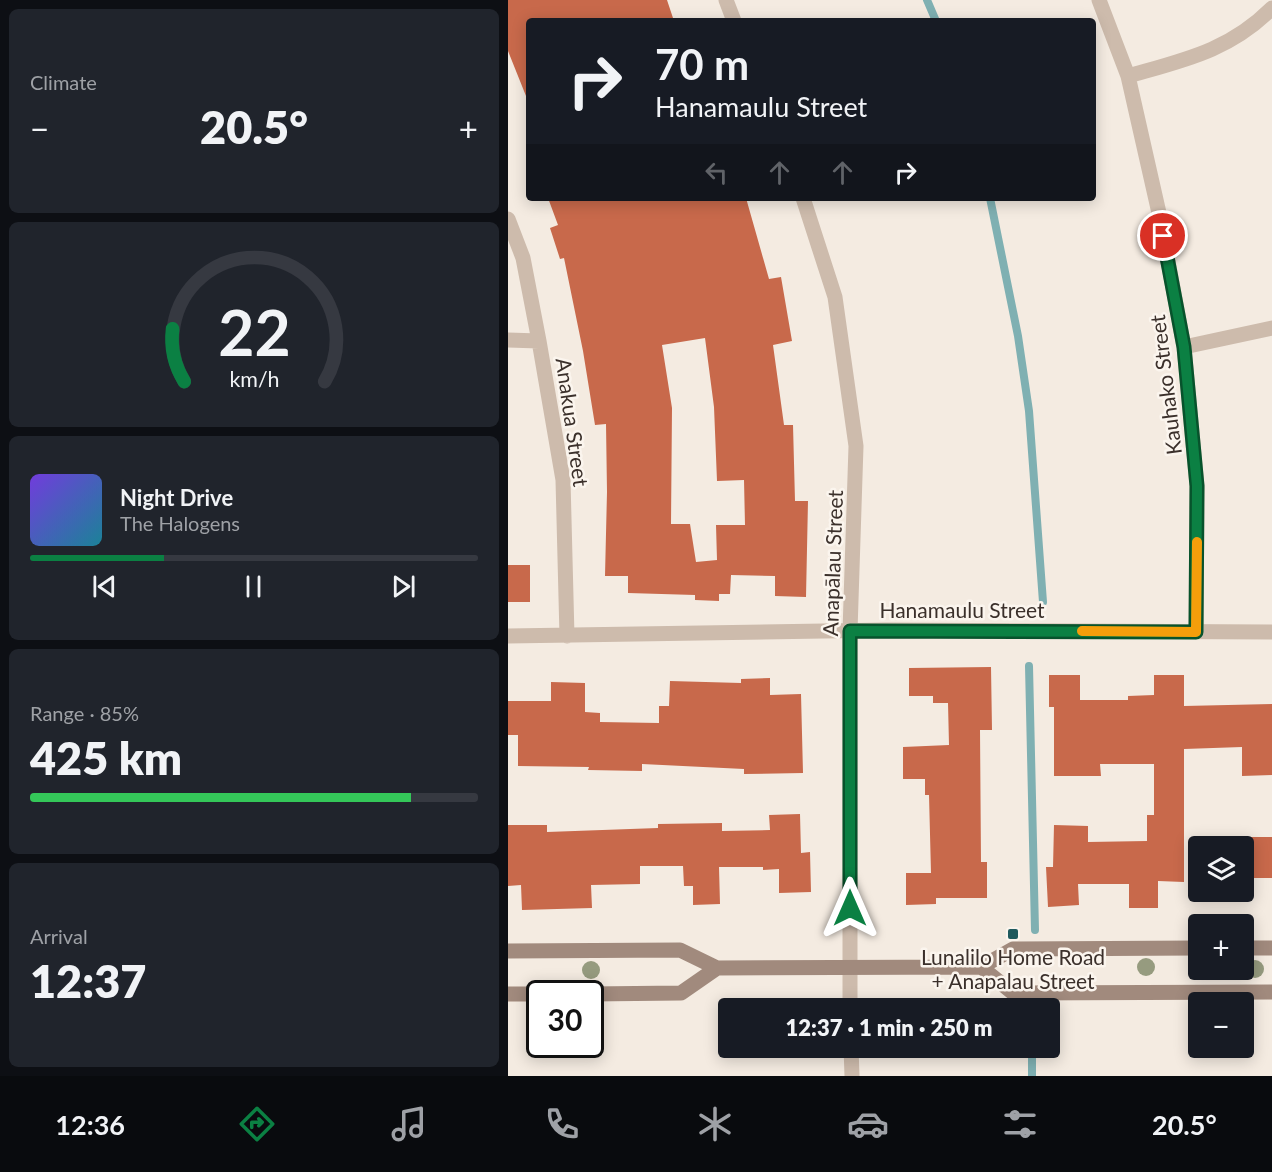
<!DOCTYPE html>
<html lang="en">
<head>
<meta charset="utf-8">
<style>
  :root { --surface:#171b24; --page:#20242c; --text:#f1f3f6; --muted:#9ea1a6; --line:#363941; --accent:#0b8043 }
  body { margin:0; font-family:Lato,sans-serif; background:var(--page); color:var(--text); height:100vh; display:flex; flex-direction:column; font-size:22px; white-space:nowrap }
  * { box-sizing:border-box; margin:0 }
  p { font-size:20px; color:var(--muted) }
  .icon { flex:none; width:33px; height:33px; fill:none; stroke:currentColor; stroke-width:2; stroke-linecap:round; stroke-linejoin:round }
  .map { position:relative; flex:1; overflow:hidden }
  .drawer { display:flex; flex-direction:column; gap:9px; padding:9px; background:#0d0f14; width:508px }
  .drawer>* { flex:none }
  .top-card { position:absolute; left:18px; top:18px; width:570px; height:183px; border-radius:6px; box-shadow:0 3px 15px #0003; background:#171b24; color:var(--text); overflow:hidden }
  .controls { position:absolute; left:680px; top:836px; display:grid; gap:12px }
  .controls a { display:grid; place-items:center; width:66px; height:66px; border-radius:6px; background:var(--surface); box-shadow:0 3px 15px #0003; font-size:30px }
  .speed { position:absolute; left:18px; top:980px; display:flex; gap:12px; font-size:30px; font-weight:700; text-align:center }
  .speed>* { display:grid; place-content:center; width:78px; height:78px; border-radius:50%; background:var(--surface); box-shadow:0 3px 15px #0003; line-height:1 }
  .speed .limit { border:3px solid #111; border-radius:9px; background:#fff; color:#111 }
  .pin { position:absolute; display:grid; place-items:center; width:51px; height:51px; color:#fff; margin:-26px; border:3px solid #fff; border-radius:50%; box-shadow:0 2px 6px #0007 }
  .me { position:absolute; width:66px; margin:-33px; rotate:0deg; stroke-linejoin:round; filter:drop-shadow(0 0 4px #0008) }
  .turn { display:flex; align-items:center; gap:21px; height:126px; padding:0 30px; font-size:27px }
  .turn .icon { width:78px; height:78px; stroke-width:2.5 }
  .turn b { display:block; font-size:42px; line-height:51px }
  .lanes { display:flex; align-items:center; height:57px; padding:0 30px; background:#0003; justify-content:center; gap:30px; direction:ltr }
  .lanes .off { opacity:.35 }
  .big { font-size:45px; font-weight:800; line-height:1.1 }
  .drawer .card { flex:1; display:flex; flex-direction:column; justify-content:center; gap:9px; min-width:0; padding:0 21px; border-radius:9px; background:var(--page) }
  .drawer .dial { align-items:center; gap:0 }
  .dial svg { height:156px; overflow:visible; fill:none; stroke:var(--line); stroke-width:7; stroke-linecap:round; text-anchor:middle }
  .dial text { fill:var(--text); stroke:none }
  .song { display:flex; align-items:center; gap:18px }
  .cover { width:72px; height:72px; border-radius:9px; background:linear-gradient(135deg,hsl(260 70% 55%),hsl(190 70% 35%)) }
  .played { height:6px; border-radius:3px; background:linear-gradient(90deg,var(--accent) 30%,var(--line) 30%) }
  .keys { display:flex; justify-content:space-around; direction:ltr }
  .heat { display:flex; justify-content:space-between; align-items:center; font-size:33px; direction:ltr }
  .charge { height:9px; border-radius:4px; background:linear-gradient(90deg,#34c759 85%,var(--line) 0) }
  .trip { position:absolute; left:210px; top:998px; width:342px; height:60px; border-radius:6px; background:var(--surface); box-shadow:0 3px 15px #0003; font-weight:800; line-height:60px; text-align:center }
  .tab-bar { display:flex; height:96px; justify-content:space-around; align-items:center; background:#090b0e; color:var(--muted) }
  .tab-bar .icon { width:42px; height:42px }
  .tab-bar .on { color:var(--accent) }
  .tab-bar b { font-size:27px; color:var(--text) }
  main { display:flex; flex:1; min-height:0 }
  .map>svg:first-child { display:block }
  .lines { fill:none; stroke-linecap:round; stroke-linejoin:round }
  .stream { stroke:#7fb0b2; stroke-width:8 }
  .building { fill:#c8694b; fill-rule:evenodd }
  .street { stroke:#cdbbac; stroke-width:15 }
  .secondary { stroke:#a18a7d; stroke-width:15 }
  .tree { fill:#969b7f }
  .route-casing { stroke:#07532c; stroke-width:15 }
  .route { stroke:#0b8043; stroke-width:10 }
  .slow { stroke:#f59e0b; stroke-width:10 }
  .poi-dot { fill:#1f5a5e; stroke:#fbf5ee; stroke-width:2 }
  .labels { text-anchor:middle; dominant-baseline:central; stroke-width:5; stroke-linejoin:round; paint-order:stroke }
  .street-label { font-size:21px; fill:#3b302b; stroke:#fbf5ee }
  .poi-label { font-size:21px; fill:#3b302b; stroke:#fbf5ee }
</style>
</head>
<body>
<main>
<section class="drawer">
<div class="card"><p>Climate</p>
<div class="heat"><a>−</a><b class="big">20.5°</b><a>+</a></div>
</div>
<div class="card dial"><svg viewBox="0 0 100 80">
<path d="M14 69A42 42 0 1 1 86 69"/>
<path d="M14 69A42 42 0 0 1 8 42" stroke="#0b8043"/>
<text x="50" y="56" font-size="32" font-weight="700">22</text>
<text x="50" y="72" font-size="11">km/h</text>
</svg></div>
<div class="card">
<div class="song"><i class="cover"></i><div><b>Night Drive</b><p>The Halogens</p></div></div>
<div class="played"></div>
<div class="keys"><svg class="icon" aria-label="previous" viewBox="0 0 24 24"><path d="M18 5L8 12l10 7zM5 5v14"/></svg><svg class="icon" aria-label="pause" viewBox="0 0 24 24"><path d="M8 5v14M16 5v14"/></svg><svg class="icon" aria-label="next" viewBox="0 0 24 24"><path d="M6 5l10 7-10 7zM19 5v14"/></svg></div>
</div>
<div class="card"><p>Range · 85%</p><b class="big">425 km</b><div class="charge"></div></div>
<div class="card"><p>Arrival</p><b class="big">12:37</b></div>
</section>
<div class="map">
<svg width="764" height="1076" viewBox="0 0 764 1076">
  <rect width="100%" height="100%" fill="#f4ebe1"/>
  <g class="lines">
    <path class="stream" d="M 419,0 L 428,21
      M 482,198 L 510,336 L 521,411 L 535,602
      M 521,666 L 527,930
      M 524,1076 L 524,1047"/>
  </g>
  <path class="building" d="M 0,0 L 159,0 L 166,21 L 21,21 L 20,101 L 0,51 Z
    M 40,198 L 238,198 L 261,279 L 273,277 L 284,341 L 265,345 L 276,425 L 285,425 L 287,501 L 300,501 L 298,597 L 267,596 L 267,576 L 223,575 L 222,594 L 211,594 L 211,601 L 187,600 L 187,595 L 120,593 L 120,576 L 97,576 L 99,492 L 98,424 L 87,425 L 75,351 L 56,258 L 52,259 L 42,228 L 50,225 ZM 197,338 L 206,407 L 209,481 L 236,480 L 237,525 L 208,525 L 209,560 L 188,562 L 182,524 L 163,524 L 164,408 L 154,345 Z
    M 0,565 L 22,565 L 22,602 L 0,602 Z
    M 483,667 L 484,730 L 472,730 L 473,862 L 479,862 L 479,898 L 428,898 L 428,904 L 398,905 L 398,873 L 423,873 L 421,795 L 417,795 L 417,779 L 395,779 L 395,747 L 441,745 L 440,703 L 425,703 L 425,696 L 401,696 L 401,668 Z
    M 541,675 L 572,675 L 572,700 L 620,700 L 620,696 L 646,695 L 646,675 L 676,675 L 676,706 L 764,704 L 764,775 L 734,776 L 734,747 L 676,749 L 676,882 L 650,881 L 650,908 L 621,908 L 621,884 L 570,884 L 571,905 L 540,907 L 538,867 L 545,867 L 546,825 L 580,826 L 580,842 L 639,841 L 639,815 L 646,815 L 646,764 L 592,764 L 593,776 L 546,776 L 546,707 L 541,707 Z
    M 262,678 L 262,695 L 293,694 L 295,773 L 236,774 L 236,769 L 134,764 L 134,771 L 80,770 L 81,767 L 10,766 L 10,735 L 0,735 L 0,701 L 43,701 L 43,682 L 77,683 L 77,712 L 92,713 L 92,722 L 151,723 L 151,706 L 161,706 L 162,681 L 233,683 L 233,679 Z
    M 292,814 L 293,853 L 302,852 L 303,892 L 271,893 L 271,869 L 255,870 L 255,867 L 211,867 L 212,904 L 185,905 L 185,886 L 176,886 L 175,866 L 132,866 L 132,884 L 83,885 L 84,908 L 14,910 L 13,885 L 0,886 L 0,825 L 39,825 L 39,832 L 150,828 L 150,824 L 214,823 L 214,831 L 262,830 L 261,815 Z
    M 735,837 L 764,837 L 764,878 L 735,878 Z"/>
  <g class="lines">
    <path class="street" d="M 218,0 L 226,21
      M 591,0 L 620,76 L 651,213 L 676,347 L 689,486 L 688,632
      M 620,76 C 676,60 721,51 764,8
      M 295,198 L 327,297 L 348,446 L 342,631 L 342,1008
      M 0,219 L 15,258 L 31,341 L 55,480 L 59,636
      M 0,340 L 31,341
      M 676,347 L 764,328
      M 0,636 L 378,630 L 764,632
      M 343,1047 L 344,1076"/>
    <path class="secondary" d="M 735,948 L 764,948
      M 0,951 L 172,950 L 209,968 L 473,967 L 505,949 L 690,948
      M 473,967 L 505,993 L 764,992
      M 0,994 L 32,994
      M 82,994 L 173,993 L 209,968"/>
  </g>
  <g class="tree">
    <circle cx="638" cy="967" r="9"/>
    <circle cx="747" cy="969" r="9"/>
    <circle cx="83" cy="970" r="9"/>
  </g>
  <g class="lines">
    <g class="route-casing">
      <path id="route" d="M 342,908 L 342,631 L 688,632 L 689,486 L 676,347 L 655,236"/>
    </g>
    <use href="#route" class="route"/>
    <path class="slow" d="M 574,631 L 688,632 L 689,542"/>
  </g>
  <rect class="poi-dot" x="499" y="928" width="12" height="12" rx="3"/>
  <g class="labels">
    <g class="street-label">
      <text transform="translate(657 385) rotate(-97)">Kauhako Street</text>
      <text transform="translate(65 422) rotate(82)">Anakua Street</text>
      <text transform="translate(324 563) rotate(-88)">Anapālau Street</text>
      <text x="454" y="609">Hanamaulu Street</text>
    </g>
    <g class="poi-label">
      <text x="505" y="956">Lunalilo Home Road<tspan x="505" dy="24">+ Anapalau Street</tspan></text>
    </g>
  </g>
</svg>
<div class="controls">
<a><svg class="icon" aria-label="layers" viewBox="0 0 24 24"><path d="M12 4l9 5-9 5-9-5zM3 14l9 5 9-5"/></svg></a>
<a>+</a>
<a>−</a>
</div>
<div class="speed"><div class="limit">30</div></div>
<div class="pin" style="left:655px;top:236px;background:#d93025"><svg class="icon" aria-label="arrive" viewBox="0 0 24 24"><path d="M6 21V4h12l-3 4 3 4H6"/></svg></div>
<svg class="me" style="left:342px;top:908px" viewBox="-20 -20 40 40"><path d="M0-17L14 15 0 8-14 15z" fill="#0b8043" stroke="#fff" stroke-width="4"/></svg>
<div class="trip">12:37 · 1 min · 250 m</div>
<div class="top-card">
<div class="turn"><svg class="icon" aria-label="right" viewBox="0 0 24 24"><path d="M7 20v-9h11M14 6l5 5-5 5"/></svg><div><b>70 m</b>Hanamaulu Street</div></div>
<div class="lanes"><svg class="icon off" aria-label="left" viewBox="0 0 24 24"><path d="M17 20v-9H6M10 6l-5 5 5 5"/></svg><svg class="icon off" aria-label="ahead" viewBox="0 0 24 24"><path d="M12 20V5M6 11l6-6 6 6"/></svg><svg class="icon off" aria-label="ahead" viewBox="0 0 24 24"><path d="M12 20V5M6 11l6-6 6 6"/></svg><svg class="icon" aria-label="right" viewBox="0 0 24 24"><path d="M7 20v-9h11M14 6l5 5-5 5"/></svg></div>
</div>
</div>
</main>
<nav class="tab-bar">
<b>12:36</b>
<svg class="icon on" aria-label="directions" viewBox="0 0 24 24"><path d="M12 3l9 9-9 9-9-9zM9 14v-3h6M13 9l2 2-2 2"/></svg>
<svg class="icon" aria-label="music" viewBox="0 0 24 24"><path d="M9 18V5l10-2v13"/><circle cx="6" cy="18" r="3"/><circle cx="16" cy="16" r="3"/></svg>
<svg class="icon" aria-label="phone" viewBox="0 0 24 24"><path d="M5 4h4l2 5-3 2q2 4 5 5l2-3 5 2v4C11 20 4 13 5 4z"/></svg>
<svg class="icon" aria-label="climate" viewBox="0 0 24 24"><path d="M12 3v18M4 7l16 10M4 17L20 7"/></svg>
<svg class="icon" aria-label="car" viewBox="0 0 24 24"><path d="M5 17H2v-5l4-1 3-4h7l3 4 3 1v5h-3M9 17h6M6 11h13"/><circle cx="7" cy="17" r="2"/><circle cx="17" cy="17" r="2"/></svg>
<svg class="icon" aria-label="filters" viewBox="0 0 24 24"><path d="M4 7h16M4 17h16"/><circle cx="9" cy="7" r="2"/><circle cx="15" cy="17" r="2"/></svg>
<b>20.5°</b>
</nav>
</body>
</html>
